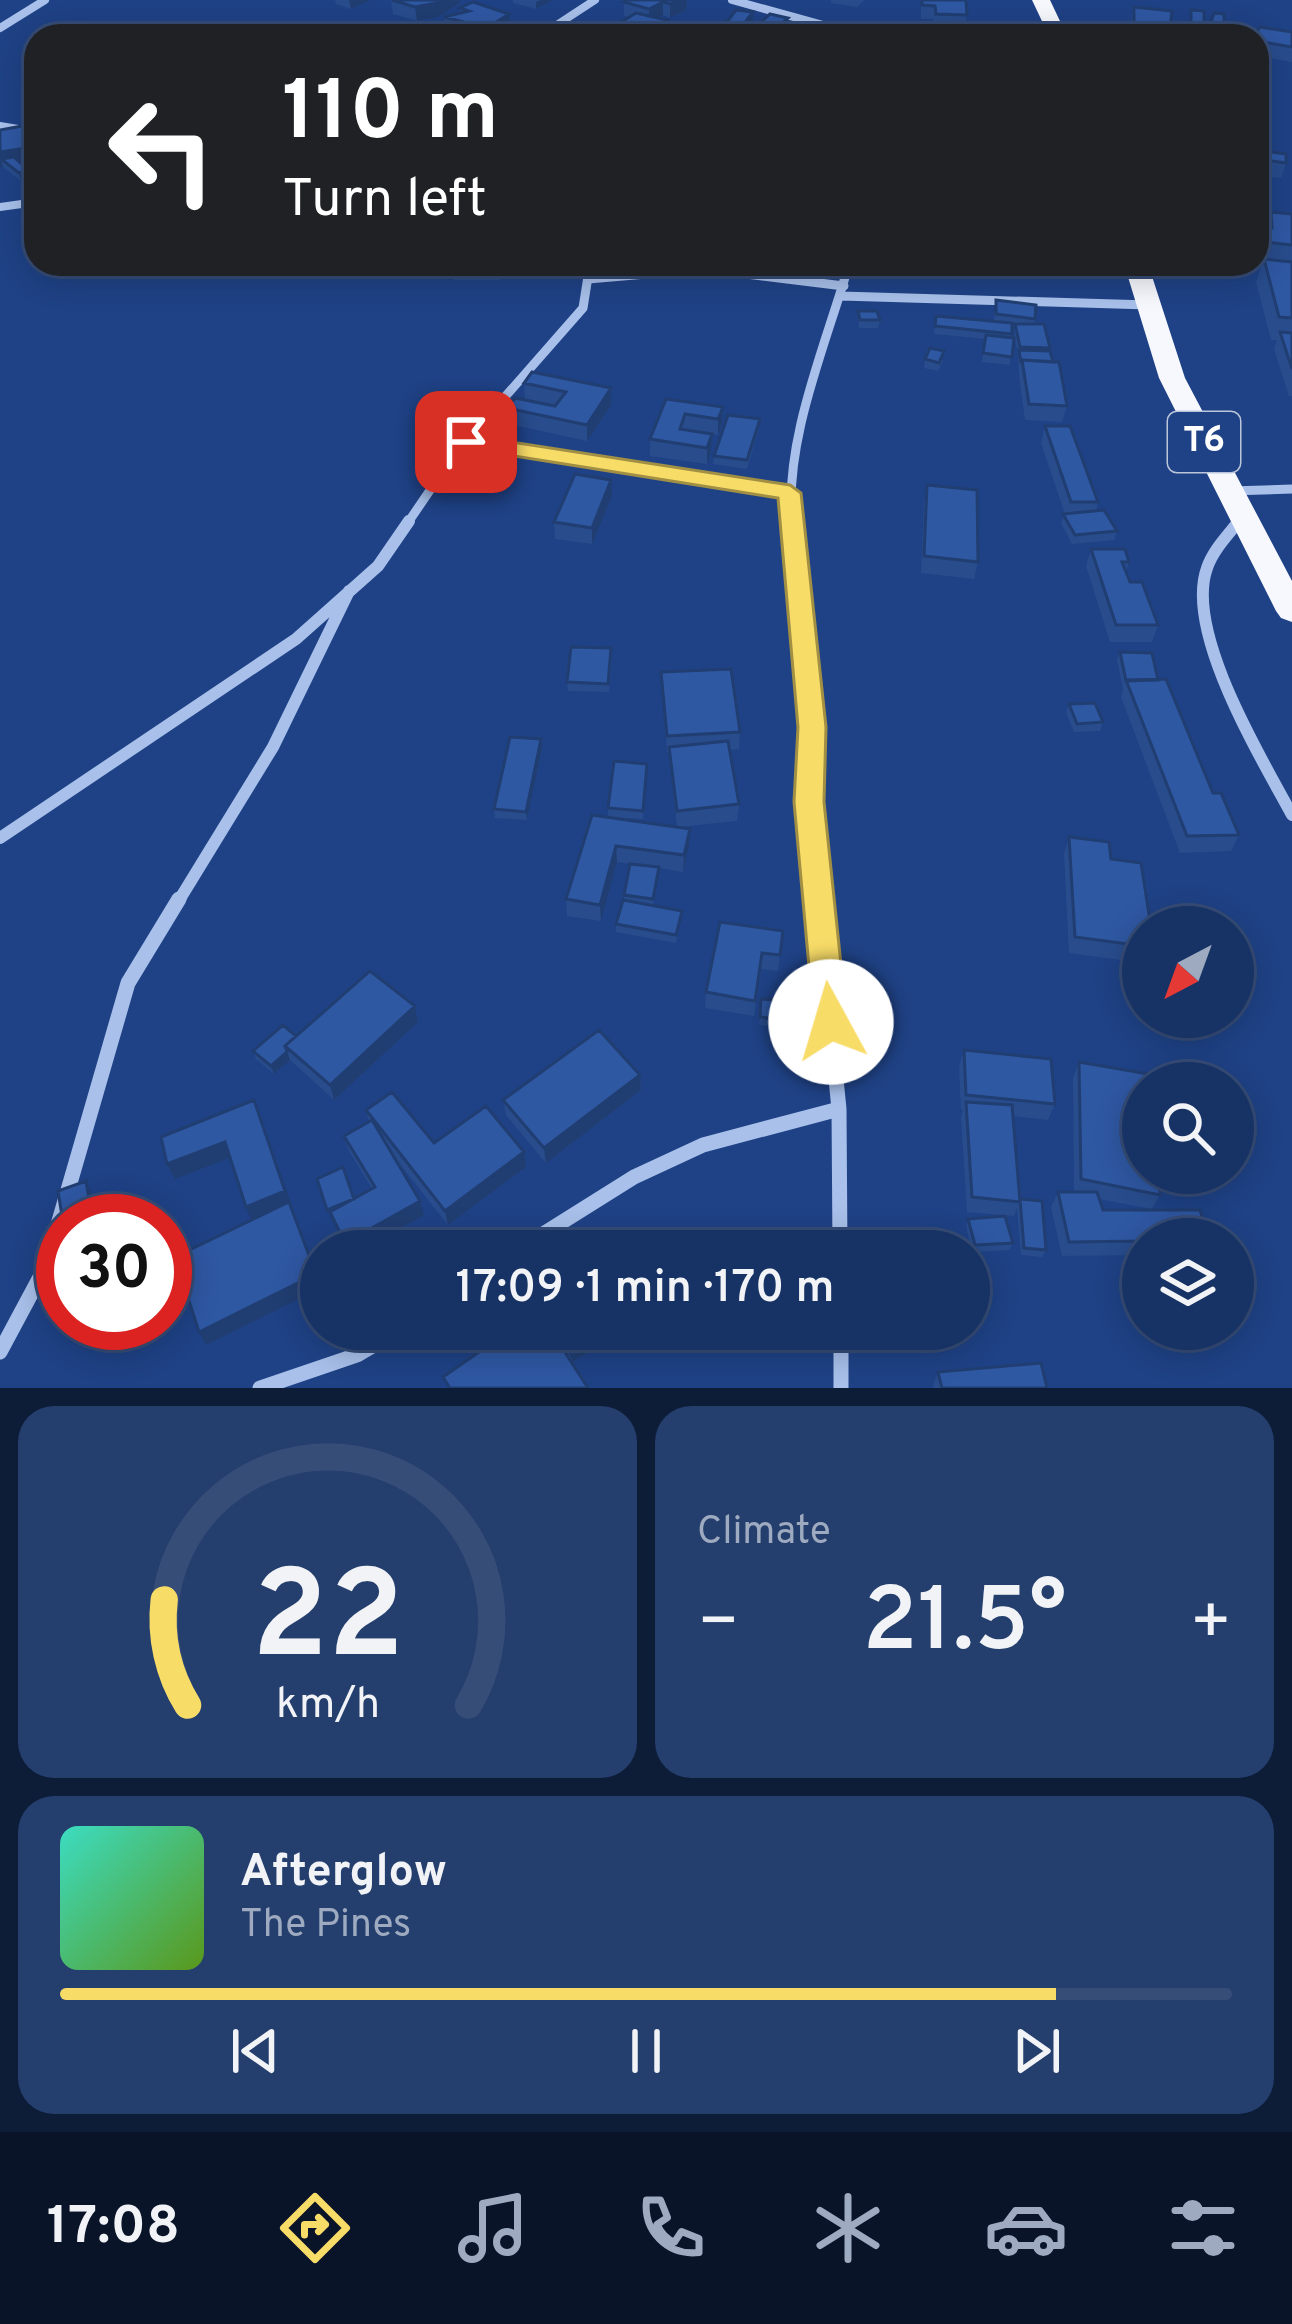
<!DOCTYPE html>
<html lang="en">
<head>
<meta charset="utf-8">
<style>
  :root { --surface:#173264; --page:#243e6d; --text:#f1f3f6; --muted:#9eaabf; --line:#364d78; --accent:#f8dc68 }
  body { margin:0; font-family:Overpass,sans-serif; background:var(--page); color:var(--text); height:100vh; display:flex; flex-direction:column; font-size:45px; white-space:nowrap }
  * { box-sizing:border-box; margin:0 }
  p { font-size:39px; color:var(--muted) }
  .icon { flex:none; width:66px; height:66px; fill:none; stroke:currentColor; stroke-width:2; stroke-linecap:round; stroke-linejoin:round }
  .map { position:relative; height:1388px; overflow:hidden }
  .details { display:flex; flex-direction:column; gap:18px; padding:18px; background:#0d1c37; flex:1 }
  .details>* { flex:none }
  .banner { position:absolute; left:24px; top:24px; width:1245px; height:252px; border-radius:36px; box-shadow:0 6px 30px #0003,0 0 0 3px var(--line); background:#202124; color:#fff; overflow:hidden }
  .needle { width:78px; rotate:221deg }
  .controls { position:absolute; left:1122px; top:906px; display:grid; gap:24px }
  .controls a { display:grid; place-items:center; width:132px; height:132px; border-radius:50%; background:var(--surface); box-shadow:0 6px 30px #0003,0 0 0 3px var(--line); font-size:60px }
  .speed { position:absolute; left:36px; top:1194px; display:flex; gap:24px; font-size:60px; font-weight:700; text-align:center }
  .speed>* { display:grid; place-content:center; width:156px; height:156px; border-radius:50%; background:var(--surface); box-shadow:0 6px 30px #0003,0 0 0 3px var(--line); line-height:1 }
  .speed .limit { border:18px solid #d22; background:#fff; color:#111 }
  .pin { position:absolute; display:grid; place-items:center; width:102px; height:102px; color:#fff; margin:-51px; border-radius:24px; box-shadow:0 6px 18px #0006 }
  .me { position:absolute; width:132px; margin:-66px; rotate:354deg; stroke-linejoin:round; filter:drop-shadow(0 0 9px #0008) }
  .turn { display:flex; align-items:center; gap:42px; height:252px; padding:0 60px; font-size:54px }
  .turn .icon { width:156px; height:156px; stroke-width:2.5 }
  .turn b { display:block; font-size:84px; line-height:102px }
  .big { font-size:90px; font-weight:600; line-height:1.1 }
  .details .widget { flex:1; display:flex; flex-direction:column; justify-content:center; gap:18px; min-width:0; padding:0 42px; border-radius:36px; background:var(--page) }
  .details .dial { align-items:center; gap:0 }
  .dial svg { height:312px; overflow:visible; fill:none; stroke:var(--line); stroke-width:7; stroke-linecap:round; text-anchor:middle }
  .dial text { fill:var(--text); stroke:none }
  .song { display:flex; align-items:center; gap:36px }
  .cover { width:144px; height:144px; border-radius:18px; background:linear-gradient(135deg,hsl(170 70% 55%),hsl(90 70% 35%)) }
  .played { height:12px; border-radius:6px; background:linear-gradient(90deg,var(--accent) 85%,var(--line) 85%) }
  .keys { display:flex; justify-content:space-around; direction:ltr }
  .heat { display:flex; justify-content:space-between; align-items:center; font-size:66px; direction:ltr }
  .details .tiles { flex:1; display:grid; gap:18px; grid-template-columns:1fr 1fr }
  .widget:last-child { grid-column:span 2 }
  .trip { position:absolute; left:300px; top:1230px; width:690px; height:120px; border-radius:60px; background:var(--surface); box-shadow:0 6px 30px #0003,0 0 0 3px var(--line); font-weight:600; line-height:120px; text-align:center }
  .dock { display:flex; height:192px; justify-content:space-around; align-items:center; background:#091428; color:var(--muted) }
  .dock .icon { width:84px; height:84px }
  .dock .active { color:var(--accent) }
  .dock b { font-size:54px; color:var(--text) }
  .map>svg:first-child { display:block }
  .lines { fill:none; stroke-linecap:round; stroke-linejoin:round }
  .minor-far3 { stroke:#a8c0ea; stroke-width:8 }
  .minor-far2 { stroke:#a8c0ea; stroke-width:9 }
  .minor-far1 { stroke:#a8c0ea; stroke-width:12 }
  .minor { stroke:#a8c0ea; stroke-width:15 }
  .trunk { fill:#f6f8fe; fill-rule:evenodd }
  .wall { fill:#284c8c }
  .shaded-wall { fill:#213e72 }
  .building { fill:#2f58a3; stroke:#213e72; stroke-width:3 }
  .route { fill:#f8dc68; stroke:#a18f44; stroke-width:3 }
  .labels { text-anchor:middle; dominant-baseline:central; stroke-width:12; stroke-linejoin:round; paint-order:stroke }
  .shield { fill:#1f4286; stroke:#bcc6db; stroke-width:3 }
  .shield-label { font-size:36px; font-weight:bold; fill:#fff }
</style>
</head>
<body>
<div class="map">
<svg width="1292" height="1388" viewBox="0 0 1292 1388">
  <rect width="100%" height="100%" fill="#1f4286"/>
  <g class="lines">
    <path class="minor-far3" d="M 732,0 L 863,36
      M 0,28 L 45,0
      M 540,36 L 595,0
      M 0,126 L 36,132
      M 0,207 L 36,202"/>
    <path class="minor-far2" d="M 588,279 L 705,269 L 844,286
      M 841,296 L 1149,305
      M 466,442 L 789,493
      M 1230,491 L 1292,489
      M 407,524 L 454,455 L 583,308 L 590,264
      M 792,524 C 784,439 826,345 849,264
      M 1237,524 L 1241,518"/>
    <path class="minor-far1" d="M 792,521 L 812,727 L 809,802 L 819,902
      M 1239,521 C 1228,535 1213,550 1207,568 C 1184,632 1262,759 1292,815
      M 0,838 L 296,639 L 378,566 L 409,521
      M 178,902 L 273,747 L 349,591"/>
    <path class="minor" d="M 818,899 L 839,1109 L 840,1251
      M 516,1251 L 634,1177 L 703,1145 L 839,1109
      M 841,1329 L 841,1388
      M 0,1352 L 46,1266 L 128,983 L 179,899
      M 260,1388 L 357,1355 L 401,1329"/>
    <path class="trunk" d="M 1032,0 L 1050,0 L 1067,36 L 1049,36 Z
      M 1124,264 L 1148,264 L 1185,378 L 1292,581 L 1292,622 L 1281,618 L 1276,611 L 1159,378 Z"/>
  </g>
  <path class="wall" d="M 335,0 L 371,0 L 351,9 L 336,4 Z
    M 391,0 L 460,3 L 438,17 L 417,21 L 393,14 Z
    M 513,0 L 553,0 L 536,9 L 513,3 Z
    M 687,0 L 686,10 L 670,18 L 663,15 L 658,18 L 667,34 L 664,36 L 608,36 L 608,30 L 629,17 L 624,16 L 624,2 Z
    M 831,0 L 864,0 L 857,7 L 831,3 Z
    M 921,0 L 968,0 L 965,29 L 934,28 L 933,19 L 921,19 Z
    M 1134,7 L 1172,36 L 1130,36 L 1131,21 Z
    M 460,8 L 510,28 L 497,36 L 465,36 L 445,31 L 444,17 L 460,13 Z
    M 1191,10 L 1204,33 L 1203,36 L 1189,36 Z
    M 1214,13 L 1224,27 L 1222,34 L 1208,32 Z
    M 753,19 L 743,32 L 726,30 L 726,23 Z
    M 1292,32 L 1292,62 L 1257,56 L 1257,36 Z
    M 22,126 L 31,163 L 22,164 L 32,177 L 21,181 L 3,167 L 0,167 L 0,130 Z
    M 1257,150 L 1286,163 L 1281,178 L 1257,175 Z
    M 1257,210 L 1292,214 L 1292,396 L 1289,396 L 1274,349 L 1277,340 L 1271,340 L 1256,282 L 1264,259 L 1287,261 L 1257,257 L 1257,227 L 1266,226 L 1257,225 Z
    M 452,264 L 510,264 L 503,264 L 500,280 L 454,280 Z
    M 999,264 L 1029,264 L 1028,270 L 1001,269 Z
    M 996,300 L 1035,319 L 1034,324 L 1050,348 L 1049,351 L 1067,406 L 1062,422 L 1025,420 L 1019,376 L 1018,354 L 1014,332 L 1015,325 L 1012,325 L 1010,365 L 982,362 L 985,339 L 934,334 L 936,316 L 994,321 Z
    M 858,311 L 880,320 L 878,328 L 859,328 Z
    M 925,359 L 943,360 L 938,371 L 924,368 Z
    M 524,383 L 611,388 L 611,405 L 587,441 L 509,424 L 507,408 L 525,399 Z
    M 666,399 L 723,407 L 722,423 L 718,435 L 712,434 L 711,451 L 707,464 L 650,456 L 650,439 Z
    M 1045,426 L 1098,502 L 1096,511 L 1117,531 L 1114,540 L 1072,544 L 1061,523 L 1065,514 L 1041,443 Z
    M 759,428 L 747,469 L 713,464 L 714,456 Z
    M 927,485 L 978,562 L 974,579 L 921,573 L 924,502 Z
    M 612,496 L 592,544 L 555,539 L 554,522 Z
    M 1091,549 L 1129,562 L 1126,572 L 1130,582 L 1158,625 L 1152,642 L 1110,642 L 1086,566 Z
    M 1120,652 L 1158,680 L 1213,793 L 1239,835 L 1231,851 L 1180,853 L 1121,697 L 1123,689 L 1117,660 Z
    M 612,656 L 609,692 L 568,691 L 567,682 Z
    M 661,672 L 740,732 L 739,749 L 729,750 L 739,804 L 737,821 L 678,827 L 690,829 L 689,846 L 683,872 L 659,868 L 653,906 L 682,911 L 676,943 L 616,932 L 616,924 L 624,900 L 630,864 L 617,862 L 601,921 L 567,916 L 566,899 L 592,815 L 677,827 L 669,752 L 667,752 Z
    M 1069,704 L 1103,722 L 1100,731 L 1074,732 L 1066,712 Z
    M 541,739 L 542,748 L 527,820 L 495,818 L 494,809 Z
    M 647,764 L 643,819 L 608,817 L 608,808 Z
    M 1069,837 L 1111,859 L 1143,927 L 1143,963 L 1069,953 L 1064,854 Z
    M 783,931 L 778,971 L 761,969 L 754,1016 L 705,1008 L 706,992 Z
    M 761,999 L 787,1001 L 783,1028 L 759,1025 Z
    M 418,1022 L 334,1100 L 290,1060 L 274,1074 L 256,1059 L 253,1051 L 296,1036 Z
    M 964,1050 L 1055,1104 L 1048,1120 L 1012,1116 L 1019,1200 L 1046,1250 L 1042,1257 L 1021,1255 L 1017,1208 L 1014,1216 L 967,1212 L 961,1117 L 963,1110 L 961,1110 L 959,1066 Z
    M 1079,1062 L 1160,1195 L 1152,1209 L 1099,1199 L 1103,1210 L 1143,1239 L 1143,1255 L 1062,1256 L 1051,1207 L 1058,1192 L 1074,1192 L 1073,1078 Z
    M 640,1075 L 641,1090 L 546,1163 L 506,1115 L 503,1100 Z
    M 366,1110 L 434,1143 L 526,1167 L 448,1225 L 391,1153 L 424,1215 L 378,1241 L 386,1251 L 347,1251 L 332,1217 L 330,1218 L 354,1199 L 372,1189 L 349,1151 L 344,1136 L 369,1122 Z
    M 1171,1173 L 1195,1173 L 1196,1185 L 1191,1193 L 1172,1188 Z
    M 968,1219 L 1013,1243 L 1009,1250 L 972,1252 L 966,1226 Z
    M 555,1329 L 588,1329 L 596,1348 L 572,1362 Z
    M 938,1372 L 1047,1388 L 934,1388 L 933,1385 Z"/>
  <path class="shaded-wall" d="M 349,0 L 371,0 L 351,9 Z
    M 442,0 L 460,0 L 460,3 L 438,17 L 417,21 L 415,7 Z
    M 540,0 L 553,0 L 536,9 L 536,2 Z
    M 679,0 L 687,0 L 686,10 L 670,18 L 670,4 Z
    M 663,2 L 663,15 L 649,23 L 649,9 Z
    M 753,12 L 753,19 L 743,32 L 743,25 Z
    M 509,14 L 510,28 L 497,36 L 487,36 L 487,28 Z
    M 788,18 L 787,25 L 775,36 L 767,36 Z
    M 667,20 L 667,34 L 664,36 L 642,36 Z
    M 22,126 L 31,163 L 9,166 L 1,159 L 3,167 L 0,167 L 0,152 Z
    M 29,170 L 32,177 L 21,181 L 19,173 Z
    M 611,388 L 611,405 L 587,441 L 587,425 Z
    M 723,407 L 722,423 L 718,435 L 718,419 Z
    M 712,434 L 711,451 L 707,464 L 707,448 Z
    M 611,480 L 612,496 L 592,544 L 592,528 Z
    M 541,739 L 542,748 L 527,820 L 526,812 Z
    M 690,829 L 689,846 L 683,872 L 684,855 Z
    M 616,846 L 617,862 L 601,921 L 600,905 Z
    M 415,1006 L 418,1022 L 334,1100 L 330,1085 Z
    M 287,1052 L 290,1060 L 274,1074 L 271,1066 Z
    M 640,1075 L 641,1090 L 546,1163 L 544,1148 Z
    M 254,1100 L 321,1288 L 206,1345 L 199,1332 L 252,1222 L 246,1207 Z
    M 225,1142 L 232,1157 L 175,1179 L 167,1164 Z
    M 524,1152 L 526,1167 L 448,1225 L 445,1211 Z
    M 86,1181 L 90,1188 L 95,1212 L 72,1221 L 66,1221 L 62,1216 Z
    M 420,1201 L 424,1215 L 360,1251 L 348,1251 L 345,1243 Z
    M 595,1342 L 596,1348 L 572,1362 L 572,1356 Z"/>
  <path class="building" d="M 392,0 L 442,0 L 437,3 L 415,7 Z
    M 628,0 L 679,0 L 670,4 L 663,2 L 649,9 L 624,2 Z
    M 922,0 L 966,0 L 967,15 L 936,14 L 935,6 L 922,5 Z
    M 473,2 L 509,14 L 487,28 L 444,17 L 469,11 L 460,8 Z
    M 1134,7 L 1172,11 L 1170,29 L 1172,36 L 1143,36 L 1141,27 L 1134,26 Z
    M 736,10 L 753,12 L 743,25 L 726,23 Z
    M 1191,10 L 1204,11 L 1204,33 L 1191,31 Z
    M 636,13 L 667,20 L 642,36 L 631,36 L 608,30 Z
    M 1214,13 L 1224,14 L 1224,27 L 1210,25 Z
    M 770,14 L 788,18 L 767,36 L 749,33 Z
    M 341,26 L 351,29 L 337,36 L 324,33 Z
    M 1260,27 L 1292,32 L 1292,47 L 1257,41 L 1257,36 L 1254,36 Z
    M 22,126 L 26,148 L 0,152 L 0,130 Z
    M 1257,150 L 1286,154 L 1286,163 L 1257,159 Z
    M 14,157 L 29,170 L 19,173 L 1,159 Z
    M 1257,210 L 1270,212 L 1268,218 L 1257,217 Z
    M 1271,212 L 1292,214 L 1292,245 L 1257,241 L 1257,227 L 1272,228 Z
    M 1264,259 L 1292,262 L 1292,318 L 1279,317 Z
    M 996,300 L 1036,305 L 1035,319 L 996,314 Z
    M 858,311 L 877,311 L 880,320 L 860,320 Z
    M 936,316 L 1012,323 L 1012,334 L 935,326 Z
    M 1015,324 L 1044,324 L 1050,348 L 1020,347 Z
    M 1280,332 L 1292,333 L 1292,369 Z
    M 986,335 L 1014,338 L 1012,357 L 983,353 Z
    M 930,348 L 944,351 L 939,363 L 925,359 Z
    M 1019,350 L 1050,351 L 1053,362 L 1022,360 L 1021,363 Z
    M 1022,360 L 1059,362 L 1067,406 L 1029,404 Z
    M 532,372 L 611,388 L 587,425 L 507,408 L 515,398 L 555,406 L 566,392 L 524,383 Z
    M 666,399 L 723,407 L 718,419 L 685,414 L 680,429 L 712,434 L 707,448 L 650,439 Z
    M 728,415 L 760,419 L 747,460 L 714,456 Z
    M 1045,426 L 1070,426 L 1098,502 L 1071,502 Z
    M 575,474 L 611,480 L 592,528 L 554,522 Z
    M 927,485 L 977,490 L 978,562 L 924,556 Z
    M 1104,510 L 1117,531 L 1075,535 L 1063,514 Z
    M 1091,549 L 1125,549 L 1129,562 L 1122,562 L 1130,582 L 1142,582 L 1158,625 L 1116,625 Z
    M 571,647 L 611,648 L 608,684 L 567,682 Z
    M 1120,652 L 1152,653 L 1158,680 L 1126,681 Z
    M 731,669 L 740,732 L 667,736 L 661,672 Z
    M 1166,679 L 1213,793 L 1221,793 L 1239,835 L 1187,836 L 1126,680 Z
    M 1095,703 L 1103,722 L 1077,724 L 1069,704 Z
    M 510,737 L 541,739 L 526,812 L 494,809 Z
    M 728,741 L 739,804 L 677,811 L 669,747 Z
    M 614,761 L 647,764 L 643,811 L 608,808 Z
    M 592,815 L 690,829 L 684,855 L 616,846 L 600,905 L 566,899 Z
    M 1069,837 L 1109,842 L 1111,859 L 1141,863 L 1151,927 L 1143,927 L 1143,946 L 1075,937 Z
    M 630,864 L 659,867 L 653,899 L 624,895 Z
    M 623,900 L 682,911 L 676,935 L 616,924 Z
    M 720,922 L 783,931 L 780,955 L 762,953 L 755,1001 L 706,992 Z
    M 370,971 L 415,1006 L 330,1085 L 285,1046 Z
    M 761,999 L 787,1001 L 785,1020 L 760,1017 Z
    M 283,1025 L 296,1036 L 285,1046 L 287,1052 L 271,1066 L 253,1051 Z
    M 599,1030 L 640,1075 L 544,1148 L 503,1100 Z
    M 964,1050 L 1051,1059 L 1055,1104 L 966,1095 Z
    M 1079,1062 L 1154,1075 L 1155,1083 L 1143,1083 L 1143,1173 L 1159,1173 L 1160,1195 L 1081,1179 Z
    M 392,1092 L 434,1143 L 486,1106 L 524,1152 L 445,1211 L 366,1110 Z
    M 254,1100 L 285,1191 L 246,1207 L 225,1142 L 167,1164 L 161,1137 Z
    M 966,1102 L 1012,1105 L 1020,1202 L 972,1197 Z
    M 372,1120 L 420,1201 L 345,1243 L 330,1212 L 375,1187 L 344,1136 Z
    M 343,1167 L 354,1199 L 327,1210 L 317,1179 Z
    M 1176,1173 L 1195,1173 L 1196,1185 L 1176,1181 Z
    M 86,1181 L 90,1205 L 62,1216 L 58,1191 Z
    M 1058,1192 L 1097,1192 L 1103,1210 L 1200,1210 L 1209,1239 L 1143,1239 L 1143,1241 L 1069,1242 Z
    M 1020,1199 L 1042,1201 L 1046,1250 L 1024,1248 Z
    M 289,1202 L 316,1274 L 199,1332 L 175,1257 Z
    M 1005,1216 L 1013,1243 L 975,1245 L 968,1219 Z
    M 380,1240 L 386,1251 L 359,1251 Z
    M 512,1329 L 550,1329 L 588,1388 L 450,1388 L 443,1377 Z
    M 558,1329 L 588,1329 L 595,1342 L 572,1356 Z
    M 1041,1363 L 1047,1388 L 942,1388 L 938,1372 Z"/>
  <path class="route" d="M 466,435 L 790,485 L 801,493 L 826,727 L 824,802 L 847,1022 L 842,1032 L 831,1036 L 819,1032 L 814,1022 L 794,802 L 798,727 L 778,498 L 458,447 L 458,437 Z"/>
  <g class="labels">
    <rect class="shield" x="1168" y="412" width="72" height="60" rx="9"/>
    <g class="shield-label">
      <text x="1204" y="442">T6</text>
    </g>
  </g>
</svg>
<div class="controls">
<a><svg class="needle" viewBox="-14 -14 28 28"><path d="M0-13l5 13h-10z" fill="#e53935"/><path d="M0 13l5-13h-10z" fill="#9eaabf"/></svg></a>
<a><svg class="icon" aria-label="search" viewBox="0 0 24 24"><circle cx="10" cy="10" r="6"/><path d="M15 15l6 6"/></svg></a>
<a><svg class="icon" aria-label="layers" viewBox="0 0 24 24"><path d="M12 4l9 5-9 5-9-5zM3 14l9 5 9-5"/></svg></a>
</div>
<div class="speed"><div class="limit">30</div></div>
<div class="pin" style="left:466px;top:442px;background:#d93025"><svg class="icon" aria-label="arrive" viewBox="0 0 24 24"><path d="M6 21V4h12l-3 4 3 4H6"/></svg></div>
<svg class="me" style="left:831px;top:1022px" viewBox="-20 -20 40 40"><circle r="19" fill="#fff"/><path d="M0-13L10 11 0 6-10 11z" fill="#f8dc68"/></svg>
<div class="trip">17:09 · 1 min · 170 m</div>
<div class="banner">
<div class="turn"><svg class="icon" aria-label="left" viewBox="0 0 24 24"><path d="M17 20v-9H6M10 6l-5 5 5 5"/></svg><div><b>110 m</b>Turn left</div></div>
</div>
</div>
<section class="details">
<div class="tiles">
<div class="widget dial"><svg viewBox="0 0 100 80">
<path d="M14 69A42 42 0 1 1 86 69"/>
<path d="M14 69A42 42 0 0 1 8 42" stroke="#f8dc68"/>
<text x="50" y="56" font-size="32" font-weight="700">22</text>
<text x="50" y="72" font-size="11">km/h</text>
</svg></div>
<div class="widget"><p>Climate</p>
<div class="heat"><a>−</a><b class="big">21.5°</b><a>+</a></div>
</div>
<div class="widget">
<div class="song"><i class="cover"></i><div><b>Afterglow</b><p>The Pines</p></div></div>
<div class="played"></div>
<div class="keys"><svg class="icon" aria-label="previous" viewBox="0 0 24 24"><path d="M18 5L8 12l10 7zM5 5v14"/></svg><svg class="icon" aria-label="pause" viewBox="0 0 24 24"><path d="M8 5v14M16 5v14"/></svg><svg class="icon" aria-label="next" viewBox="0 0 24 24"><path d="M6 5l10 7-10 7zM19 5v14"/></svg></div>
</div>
</div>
</section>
<nav class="dock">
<b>17:08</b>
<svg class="icon active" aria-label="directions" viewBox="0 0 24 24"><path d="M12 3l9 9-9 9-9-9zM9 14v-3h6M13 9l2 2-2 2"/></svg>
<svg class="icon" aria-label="music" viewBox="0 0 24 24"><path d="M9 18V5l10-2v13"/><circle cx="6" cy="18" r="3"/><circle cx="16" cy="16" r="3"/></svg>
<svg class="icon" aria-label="phone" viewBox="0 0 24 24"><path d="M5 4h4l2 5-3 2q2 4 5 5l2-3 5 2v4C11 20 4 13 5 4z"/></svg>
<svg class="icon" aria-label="climate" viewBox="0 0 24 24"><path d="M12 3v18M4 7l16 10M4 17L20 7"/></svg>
<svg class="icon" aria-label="car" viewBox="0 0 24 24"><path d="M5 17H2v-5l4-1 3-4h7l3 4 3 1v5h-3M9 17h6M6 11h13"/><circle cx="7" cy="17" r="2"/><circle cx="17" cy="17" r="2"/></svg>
<svg class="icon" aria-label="filters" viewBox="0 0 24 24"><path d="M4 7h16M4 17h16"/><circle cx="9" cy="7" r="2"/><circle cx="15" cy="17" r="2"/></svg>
</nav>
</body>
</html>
